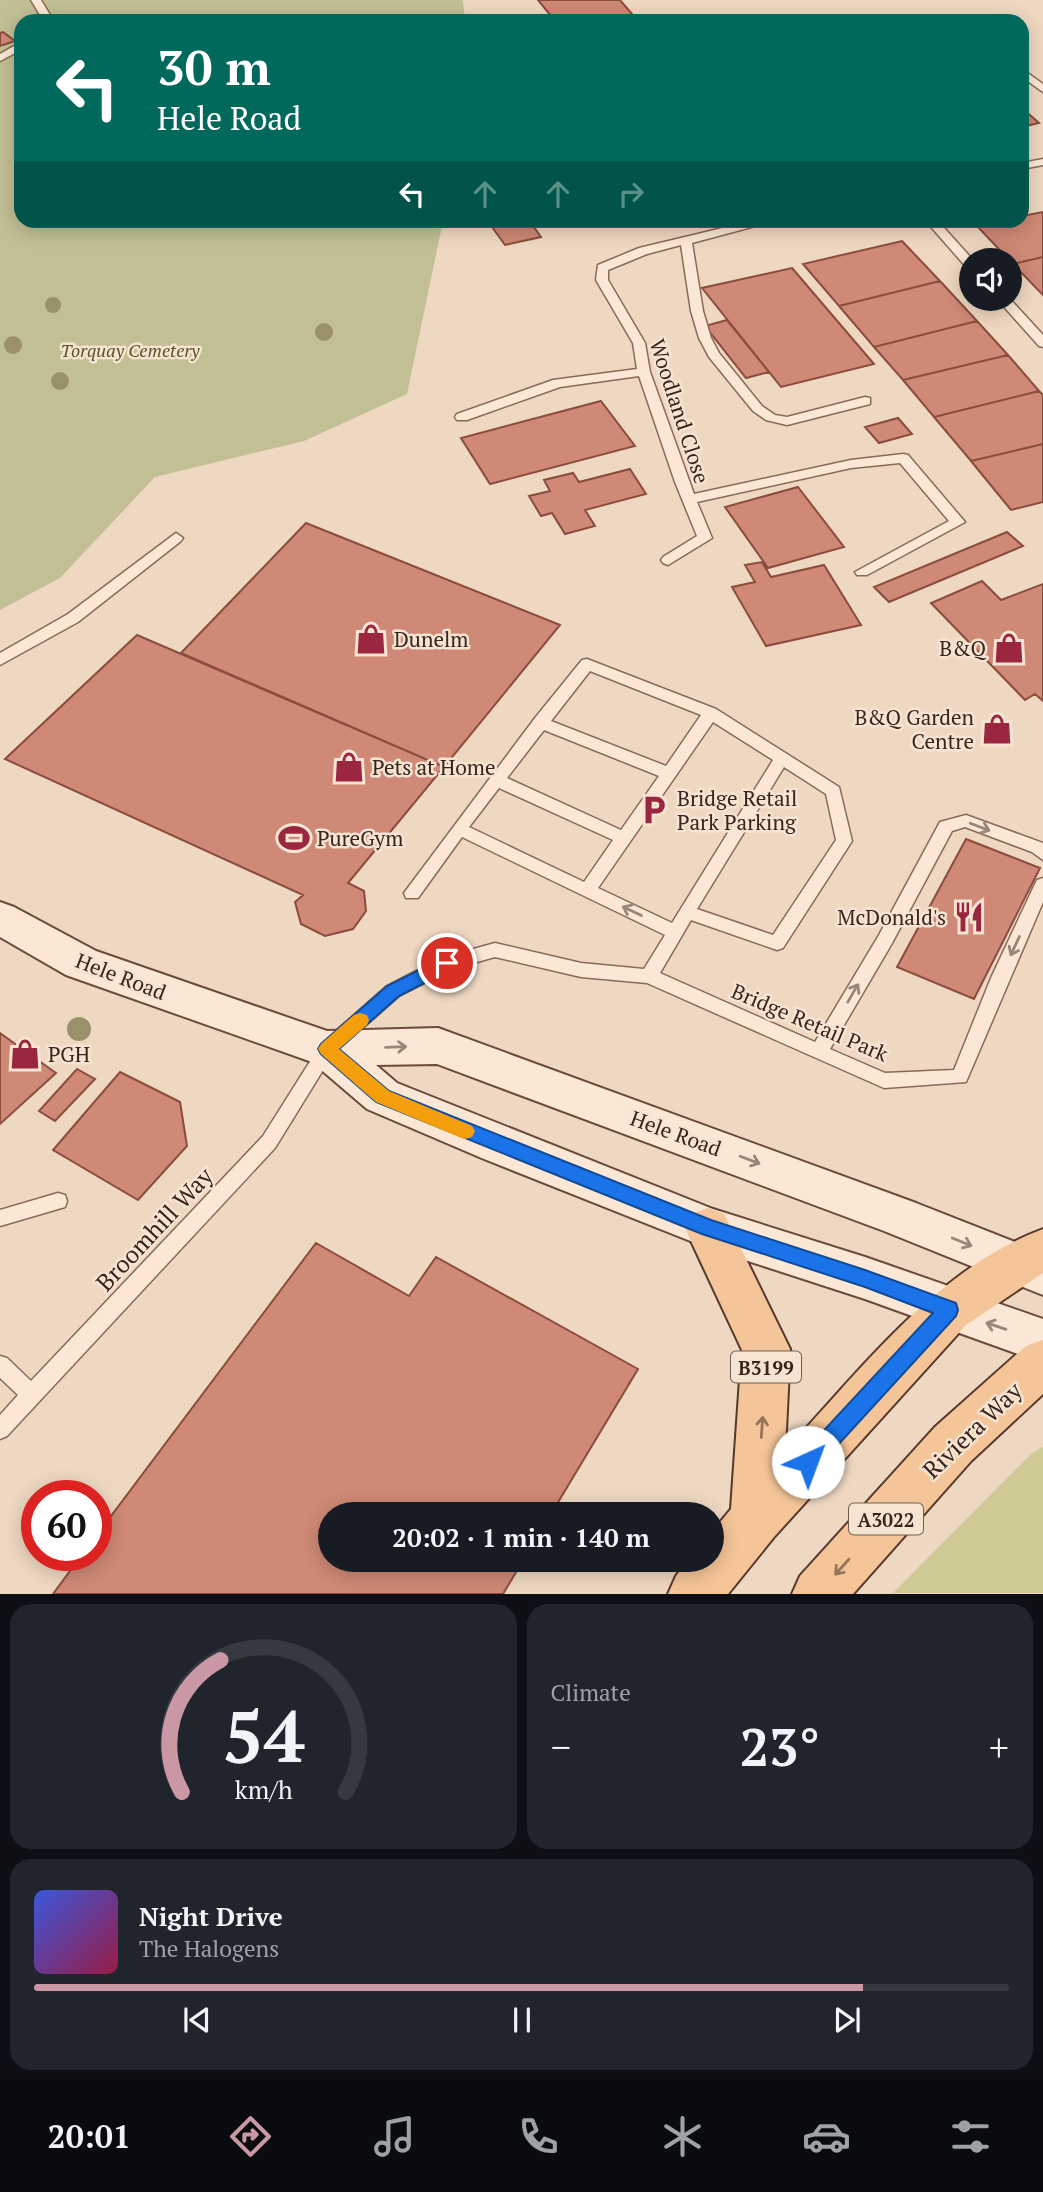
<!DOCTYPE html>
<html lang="en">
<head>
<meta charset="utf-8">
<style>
  :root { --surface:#171b24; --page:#20242c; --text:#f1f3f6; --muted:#9ea1a6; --line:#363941; --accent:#ca97a4 }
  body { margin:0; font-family:"PT Serif",serif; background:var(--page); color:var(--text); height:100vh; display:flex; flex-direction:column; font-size:26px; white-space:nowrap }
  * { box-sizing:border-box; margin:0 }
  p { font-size:23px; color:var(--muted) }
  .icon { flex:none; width:38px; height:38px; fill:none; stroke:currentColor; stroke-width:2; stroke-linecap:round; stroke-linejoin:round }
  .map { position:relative; height:1594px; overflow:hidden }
  .drawer { display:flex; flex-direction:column; gap:10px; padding:10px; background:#0d0f14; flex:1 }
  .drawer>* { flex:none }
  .guide { position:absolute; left:14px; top:14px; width:1015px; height:214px; border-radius:21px; box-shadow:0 4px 18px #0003; background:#00695c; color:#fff; overflow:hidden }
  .buttons { position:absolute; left:959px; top:248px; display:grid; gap:14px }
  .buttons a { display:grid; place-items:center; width:63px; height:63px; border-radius:50%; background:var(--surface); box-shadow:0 4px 18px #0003; font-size:35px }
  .speed { position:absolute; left:21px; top:1480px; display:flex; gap:14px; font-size:35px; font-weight:700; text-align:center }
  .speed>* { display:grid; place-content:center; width:91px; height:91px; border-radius:50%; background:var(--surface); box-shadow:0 4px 18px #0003; line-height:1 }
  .speed .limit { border:10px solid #d22; background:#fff; color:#111 }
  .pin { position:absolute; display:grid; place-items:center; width:60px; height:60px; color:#fff; margin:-30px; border:4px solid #fff; border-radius:50%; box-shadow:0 2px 7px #0007 }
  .me { position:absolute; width:77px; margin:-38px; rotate:43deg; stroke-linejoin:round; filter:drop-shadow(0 0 5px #0008) }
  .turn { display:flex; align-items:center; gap:24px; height:147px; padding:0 28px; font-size:32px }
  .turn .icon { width:91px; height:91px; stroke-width:2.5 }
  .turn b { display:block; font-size:49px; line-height:60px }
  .lanes { display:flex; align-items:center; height:66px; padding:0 28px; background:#0003; justify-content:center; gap:35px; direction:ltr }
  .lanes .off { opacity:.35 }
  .big { font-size:52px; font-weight:700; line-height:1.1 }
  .drawer .tile { flex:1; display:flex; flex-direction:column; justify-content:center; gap:10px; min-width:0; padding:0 24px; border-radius:21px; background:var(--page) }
  .drawer .dial { align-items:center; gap:0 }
  .dial svg { height:182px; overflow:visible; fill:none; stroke:var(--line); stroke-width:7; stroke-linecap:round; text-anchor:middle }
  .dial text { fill:var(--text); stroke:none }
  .song { display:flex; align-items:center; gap:21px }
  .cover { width:84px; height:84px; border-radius:10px; background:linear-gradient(135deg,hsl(230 70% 55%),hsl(340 70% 35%)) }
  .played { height:7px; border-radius:4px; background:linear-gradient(90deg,var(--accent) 85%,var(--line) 85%) }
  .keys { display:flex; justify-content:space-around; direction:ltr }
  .heat { display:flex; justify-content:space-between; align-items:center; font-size:38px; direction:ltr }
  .drawer .tiles { flex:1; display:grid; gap:10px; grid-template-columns:1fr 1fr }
  .tile:last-child { grid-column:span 2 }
  .trip { position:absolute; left:318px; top:1502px; width:406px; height:70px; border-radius:35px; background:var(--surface); box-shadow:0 4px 18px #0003; font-weight:700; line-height:70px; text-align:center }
  .tabs { display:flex; height:112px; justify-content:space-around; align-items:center; background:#090b0e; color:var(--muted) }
  .tabs .icon { width:49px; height:49px }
  .tabs .current { color:var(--accent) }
  .tabs b { font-size:32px; color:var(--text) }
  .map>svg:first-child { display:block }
  .green { fill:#cec995 }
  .cemetery { fill:#c2bf95 }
  .building { fill:#cf8976; stroke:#8a4c3d; stroke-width:2 }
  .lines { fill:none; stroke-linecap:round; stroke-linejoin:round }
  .service-casing { stroke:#8a6958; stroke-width:3 }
  .secondary-casing { stroke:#6b4a3c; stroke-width:4 }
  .primary-casing { stroke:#57382d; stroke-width:4 }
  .service { fill:#fae7d5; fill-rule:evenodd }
  .secondary { fill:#fae7d5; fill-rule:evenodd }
  .primary { fill:#f4c598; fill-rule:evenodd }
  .tree { fill:#9a906b }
  .oneway { stroke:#9a8679 }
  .oneway2 { stroke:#96755a }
  .route { fill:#1a73e8; stroke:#114b97; stroke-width:2 }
  .slow { fill:#f59e0b }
  .labels { text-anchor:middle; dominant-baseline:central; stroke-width:5; stroke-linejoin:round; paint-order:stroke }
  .far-park-label { font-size:18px; font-style:italic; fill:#545623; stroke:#f6e4d2 }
  .shield { fill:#f6e4d2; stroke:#725e53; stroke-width:2 }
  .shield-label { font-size:19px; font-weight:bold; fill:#39251d }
  .street-label { font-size:21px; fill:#39251d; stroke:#f6e4d2 }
  .poi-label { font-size:21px; fill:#39251d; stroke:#f6e4d2; text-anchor:start }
  .near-street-label { font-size:24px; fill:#39251d; stroke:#f6e4d2 }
</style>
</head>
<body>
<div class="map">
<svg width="1043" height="1594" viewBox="0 0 1043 1594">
  <rect width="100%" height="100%" fill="#efd8c2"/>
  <path class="green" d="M 1043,1447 L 1043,1593 L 893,1593 L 1032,1453 Z"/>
  <path class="cemetery" d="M 0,0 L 463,0 L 465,21 L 21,21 L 21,220 L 443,221 L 407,394 L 304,441 L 155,477 L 60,578 L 0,610 Z"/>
  <path class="building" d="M 538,0 L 620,0 L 638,21 L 555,21 Z
    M 3,32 L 15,41 L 0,46 L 0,33 Z
    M 1022,108 L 1039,123 L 1022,127 Z
    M 1043,212 L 1043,257 L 1013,264 L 977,226 L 1003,220 L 1022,220 L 1022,216 Z
    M 487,220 L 529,220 L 541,237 L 505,245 Z
    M 902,241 L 940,281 L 839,306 L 803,264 Z
    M 1043,257 L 1043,295 L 1013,264 Z
    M 792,268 L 874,364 L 781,387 L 702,288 Z
    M 940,281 L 977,321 L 874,347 L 839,306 Z
    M 727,320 L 769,372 L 746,378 L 705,326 Z
    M 977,321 L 1008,355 L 903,380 L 874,347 Z
    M 1008,355 L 1039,391 L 934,417 L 903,380 Z
    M 1039,391 L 1043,395 L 1043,444 L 971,461 L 934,417 Z
    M 601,401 L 635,446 L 490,484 L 461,438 Z
    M 898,418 L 912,434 L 879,443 L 865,427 Z
    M 1043,444 L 1043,502 L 1011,510 L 971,461 Z
    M 630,469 L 646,494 L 585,510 L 595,526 L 565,534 L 552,513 L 541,516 L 529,496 L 550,491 L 544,480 L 573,473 L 579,482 Z
    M 798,487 L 844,547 L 768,568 L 725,507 Z
    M 306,523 L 560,625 L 444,767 L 181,653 Z
    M 1007,532 L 1023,546 L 889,602 L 874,587 Z
    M 762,562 L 771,577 L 824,565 L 861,625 L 766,646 L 732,587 L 755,582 L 745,565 Z
    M 982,581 L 1001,600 L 1043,584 L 1043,701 L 1035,694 L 1025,700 L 931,603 Z
    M 137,635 L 444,767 L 348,883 L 364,891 L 366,911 L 353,929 L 325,936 L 301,924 L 295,902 L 303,895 L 5,759 Z
    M 966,839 L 1040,868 L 974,999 L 897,967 Z
    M 0,1033 L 56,1073 L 0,1124 Z
    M 77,1069 L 95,1079 L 55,1121 L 39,1111 Z
    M 120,1072 L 180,1102 L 187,1146 L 138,1200 L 53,1150 Z
    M 316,1243 L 409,1296 L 436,1257 L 638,1369 L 551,1514 L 331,1514 L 331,1559 L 524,1559 L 503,1594 L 53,1594 L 81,1556 L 96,1556 L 96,1536 Z"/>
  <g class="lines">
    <g class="service-casing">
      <path id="service" d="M 31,0 L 41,0 L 50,15 L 49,21 L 39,21 L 40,15 Z
        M 21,42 L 21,50 L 0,61 L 0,54 Z
        M 1022,69 L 1043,84 L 1043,92 L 1022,77 Z
        M 1043,159 L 1043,165 L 1022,169 L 1022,163 Z
        M 756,220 L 778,220 L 692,243 L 703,311 L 711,338 L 719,353 L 762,406 L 775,415 L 787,417 L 865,397 L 870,398 L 870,404 L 787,425 L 766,420 L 753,411 L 709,357 L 699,338 L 691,311 L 681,245 L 647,254 L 608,270 L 608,280 L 645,343 L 650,372 L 694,494 L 851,460 L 903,454 L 908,455 L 965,522 L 867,575 L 857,575 L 855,572 L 949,521 L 900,463 L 851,468 L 697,502 L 712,538 L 668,565 L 663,563 L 661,560 L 663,557 L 697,536 L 675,482 L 639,376 L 560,387 L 467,420 L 457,420 L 455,417 L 457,414 L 553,380 L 637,369 L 633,343 L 596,280 L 598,265 L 639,248 Z
        M 925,220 L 937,220 L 974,261 L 971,261 L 971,269 L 967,268 Z
        M 997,299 L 1010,299 L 1043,335 L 1043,347 L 1039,346 Z
        M 176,533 L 183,538 L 181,541 L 78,622 L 0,665 L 0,653 L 68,614 Z
        M 587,659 L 716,709 L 839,787 L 852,841 L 783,948 L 777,950 L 691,920 L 660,973 L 815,1042 L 879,935 L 940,822 L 966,815 L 1043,843 L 1043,860 L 1032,852 L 965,827 L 952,831 L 891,945 L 830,1049 L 885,1073 L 954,1070 L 991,978 L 1035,884 L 1037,880 L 1043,878 L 1043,902 L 966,1082 L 884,1088 L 647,983 L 581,977 L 495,957 L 452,969 L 399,996 L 333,1054 L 275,1148 L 7,1436 L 0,1439 L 0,1415 L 18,1395 L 0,1378 L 0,1356 L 7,1358 L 31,1381 L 263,1136 L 321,1044 L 387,986 L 441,958 L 495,943 L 581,963 L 644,969 L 665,935 L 462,837 L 418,898 L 406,898 L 404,893 L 535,718 L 582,660 ZM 590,671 L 701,715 L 666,766 L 551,721 ZM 713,722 L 773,760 L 672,923 L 598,888 ZM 544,730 L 659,776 L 621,830 L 507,778 ZM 784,767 L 826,794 L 836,840 L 773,935 L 697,909 ZM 499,788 L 613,840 L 584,882 L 469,827 Z
        M 58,1193 L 65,1195 L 67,1201 L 65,1207 L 0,1226 L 0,1210 Z"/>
    </g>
    <g class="secondary-casing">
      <path id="secondary" d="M 0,902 L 14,907 L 96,951 L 327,1031 L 438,1028 L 916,1203 L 1043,1253 L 1043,1295 L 884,1231 L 437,1064 L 376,1065 L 397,1083 L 713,1209 L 865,1257 L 1043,1319 L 1043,1363 L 865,1299 L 708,1248 L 484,1159 L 367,1109 L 312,1062 L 66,975 L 0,937 Z"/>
    </g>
    <g class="primary-casing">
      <path id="primary" d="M 708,1208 L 724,1214 L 790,1349 L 785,1451 C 861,1370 936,1269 1043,1229 L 1043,1273 L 966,1325 L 774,1537 L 728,1594 L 668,1594 L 676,1576 L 689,1559 L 712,1559 L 712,1532 L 731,1509 L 742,1350 L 685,1228 L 692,1214 Z
        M 1043,1340 L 1043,1394 L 971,1461 L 853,1594 L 792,1594 L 800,1576 L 935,1427 L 1026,1346 Z"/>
    </g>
    <use href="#service" class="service"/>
    <use href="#secondary" class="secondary"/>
    <use href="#primary" class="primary"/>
  </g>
  <g class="tree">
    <circle cx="53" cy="305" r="8"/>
    <circle cx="324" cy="332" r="9"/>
    <circle cx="13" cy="345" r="9"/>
    <circle cx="60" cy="381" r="9"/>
    <circle cx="79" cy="1029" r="12"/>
  </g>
  <defs><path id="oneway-shaft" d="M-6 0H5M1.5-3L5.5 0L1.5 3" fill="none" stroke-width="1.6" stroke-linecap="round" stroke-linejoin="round" transform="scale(1.75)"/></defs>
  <g class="oneway">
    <use href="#oneway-shaft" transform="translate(980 827) rotate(21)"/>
    <use href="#oneway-shaft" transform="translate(632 911) rotate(-154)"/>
    <use href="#oneway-shaft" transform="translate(1015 946) rotate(115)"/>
    <use href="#oneway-shaft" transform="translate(853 993) rotate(-60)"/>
    <use href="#oneway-shaft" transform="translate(396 1047) rotate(-2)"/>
    <use href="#oneway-shaft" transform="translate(750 1160) rotate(21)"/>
    <use href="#oneway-shaft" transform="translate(962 1242) rotate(22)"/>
    <use href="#oneway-shaft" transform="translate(996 1326) rotate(-161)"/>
  </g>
  <g class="oneway2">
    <use href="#oneway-shaft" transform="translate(762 1427) rotate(-86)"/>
    <use href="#oneway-shaft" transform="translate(842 1567) rotate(132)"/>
  </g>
  <path class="route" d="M 447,956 L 453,958 L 456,963 L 453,968 L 399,996 L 339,1049 L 389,1091 L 711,1220 L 865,1270 L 956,1303 L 958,1310 L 956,1316 L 816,1469 L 808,1472 L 801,1469 L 798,1462 L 801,1455 L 933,1313 L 865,1287 L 702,1234 L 376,1102 L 321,1054 L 318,1049 L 321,1044 L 387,986 Z"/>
  <path class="slow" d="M 360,1013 L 367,1015 L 369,1020 L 367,1025 L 339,1049 L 389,1091 L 472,1126 L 475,1131 L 472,1137 L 465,1139 L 459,1137 L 376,1102 L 321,1054 L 318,1049 L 321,1044 L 354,1015 Z"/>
  <defs>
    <g id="shop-bare" transform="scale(2.415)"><path d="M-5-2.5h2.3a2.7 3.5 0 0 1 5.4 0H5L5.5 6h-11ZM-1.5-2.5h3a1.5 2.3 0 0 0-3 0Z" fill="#9b263f" stroke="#f6e4d2" stroke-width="2.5" paint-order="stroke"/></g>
    <g id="parking-bare" transform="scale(2.415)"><path d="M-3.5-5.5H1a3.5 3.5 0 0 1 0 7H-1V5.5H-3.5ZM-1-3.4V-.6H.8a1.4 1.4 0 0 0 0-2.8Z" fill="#9b263f" stroke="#f6e4d2" stroke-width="2.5" paint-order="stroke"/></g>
    <g id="stadium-bare" transform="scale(2.415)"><path d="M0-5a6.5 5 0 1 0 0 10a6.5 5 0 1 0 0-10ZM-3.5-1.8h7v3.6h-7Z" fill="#9b263f" stroke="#f6e4d2" stroke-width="2.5" paint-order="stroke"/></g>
    <g id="restaurant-bare" transform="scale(2.415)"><path d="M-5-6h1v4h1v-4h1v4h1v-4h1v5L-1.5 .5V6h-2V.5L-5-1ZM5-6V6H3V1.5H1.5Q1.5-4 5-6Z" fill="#9b263f" stroke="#f6e4d2" stroke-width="2.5" paint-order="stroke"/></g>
  </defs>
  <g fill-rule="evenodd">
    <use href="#shop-bare" x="371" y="639"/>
    <use href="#shop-bare" x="1009" y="648"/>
    <use href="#shop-bare" x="997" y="729"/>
    <use href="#shop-bare" x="349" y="767"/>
    <use href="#parking-bare" x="654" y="810"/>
    <use href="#stadium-bare" x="294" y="838"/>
    <use href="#restaurant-bare" x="969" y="917"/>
    <use href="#shop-bare" x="25" y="1054"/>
  </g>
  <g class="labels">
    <g class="far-park-label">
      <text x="130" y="350">Torquay Cemetery</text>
    </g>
    <g class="shield">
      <rect x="731" y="1351.5" width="70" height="31" rx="5"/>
      <rect x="849" y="1503.5" width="74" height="31" rx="5"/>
    </g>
    <g class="shield-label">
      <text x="766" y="1367">B3199</text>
      <text x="886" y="1519">A3022</text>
    </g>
    <g class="street-label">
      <text transform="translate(680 411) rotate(72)">Woodland Close</text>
      <text transform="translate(121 976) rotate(21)">Hele Road</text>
      <text transform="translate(810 1022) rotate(23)">Bridge Retail Park</text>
      <text transform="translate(676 1133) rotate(20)">Hele Road</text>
    </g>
    <g class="poi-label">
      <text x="394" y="639">Dunelm</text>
      <text x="986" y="648" text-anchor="end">B&amp;Q</text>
      <text x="974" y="717" text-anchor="end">B&amp;Q Garden<tspan x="974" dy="24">Centre</tspan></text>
      <text x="372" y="767">Pets at Home</text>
      <text x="677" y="798">Bridge Retail<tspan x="677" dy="24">Park Parking</tspan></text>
      <text x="317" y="838">PureGym</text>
      <text x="946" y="917" text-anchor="end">McDonald's</text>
      <text x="48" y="1054">PGH</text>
    </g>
    <g class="near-street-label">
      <text transform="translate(154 1229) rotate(-47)">Broomhill Way</text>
      <text transform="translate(972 1430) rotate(-44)">Riviera Way</text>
    </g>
  </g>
</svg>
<div class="buttons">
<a><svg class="icon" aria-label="sound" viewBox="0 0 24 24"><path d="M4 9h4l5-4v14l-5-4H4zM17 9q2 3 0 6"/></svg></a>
</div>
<div class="speed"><div class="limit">60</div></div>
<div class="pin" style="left:447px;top:963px;background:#d93025"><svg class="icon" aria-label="arrive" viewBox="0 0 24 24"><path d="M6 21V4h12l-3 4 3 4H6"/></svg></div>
<svg class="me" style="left:808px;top:1462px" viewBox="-20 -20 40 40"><circle r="19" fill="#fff"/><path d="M0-13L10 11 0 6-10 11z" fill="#1a73e8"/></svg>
<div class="trip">20:02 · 1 min · 140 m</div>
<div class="guide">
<div class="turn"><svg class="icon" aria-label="left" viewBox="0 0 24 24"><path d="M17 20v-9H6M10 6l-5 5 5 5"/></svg><div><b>30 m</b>Hele Road</div></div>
<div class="lanes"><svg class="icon" aria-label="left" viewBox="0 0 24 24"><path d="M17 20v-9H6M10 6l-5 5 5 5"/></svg><svg class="icon off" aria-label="ahead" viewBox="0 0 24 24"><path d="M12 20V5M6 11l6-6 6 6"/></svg><svg class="icon off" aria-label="ahead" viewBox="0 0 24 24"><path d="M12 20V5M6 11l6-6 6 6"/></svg><svg class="icon off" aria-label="right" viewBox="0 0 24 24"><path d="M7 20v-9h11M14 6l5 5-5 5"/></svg></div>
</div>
</div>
<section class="drawer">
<div class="tiles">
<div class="tile dial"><svg viewBox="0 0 100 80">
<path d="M14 69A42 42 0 1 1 86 69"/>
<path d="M14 69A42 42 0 0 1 31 11" stroke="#ca97a4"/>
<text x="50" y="56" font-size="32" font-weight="700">54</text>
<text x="50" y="72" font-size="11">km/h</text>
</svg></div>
<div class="tile"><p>Climate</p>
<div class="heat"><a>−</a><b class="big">23°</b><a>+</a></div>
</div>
<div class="tile">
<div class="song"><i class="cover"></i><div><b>Night Drive</b><p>The Halogens</p></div></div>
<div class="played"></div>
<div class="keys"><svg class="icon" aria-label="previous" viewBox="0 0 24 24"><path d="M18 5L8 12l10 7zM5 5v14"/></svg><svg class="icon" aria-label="pause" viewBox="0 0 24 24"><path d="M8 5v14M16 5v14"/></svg><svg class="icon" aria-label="next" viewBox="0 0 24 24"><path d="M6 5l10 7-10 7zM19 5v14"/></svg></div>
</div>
</div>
</section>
<nav class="tabs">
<b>20:01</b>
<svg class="icon current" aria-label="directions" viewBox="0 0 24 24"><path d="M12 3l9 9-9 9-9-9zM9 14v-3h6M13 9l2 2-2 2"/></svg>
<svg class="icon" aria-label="music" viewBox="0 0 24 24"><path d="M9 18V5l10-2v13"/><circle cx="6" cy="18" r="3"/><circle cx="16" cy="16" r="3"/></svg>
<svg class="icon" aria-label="phone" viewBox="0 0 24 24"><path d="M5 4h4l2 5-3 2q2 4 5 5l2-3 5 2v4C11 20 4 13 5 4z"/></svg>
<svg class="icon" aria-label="climate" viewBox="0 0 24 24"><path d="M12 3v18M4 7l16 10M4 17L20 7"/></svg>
<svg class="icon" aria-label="car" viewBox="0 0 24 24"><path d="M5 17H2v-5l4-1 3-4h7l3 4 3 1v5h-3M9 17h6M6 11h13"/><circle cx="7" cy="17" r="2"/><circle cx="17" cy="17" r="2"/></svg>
<svg class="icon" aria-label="filters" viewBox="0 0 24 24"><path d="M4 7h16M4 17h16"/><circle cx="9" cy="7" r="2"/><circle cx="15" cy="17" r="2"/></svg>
</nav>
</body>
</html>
